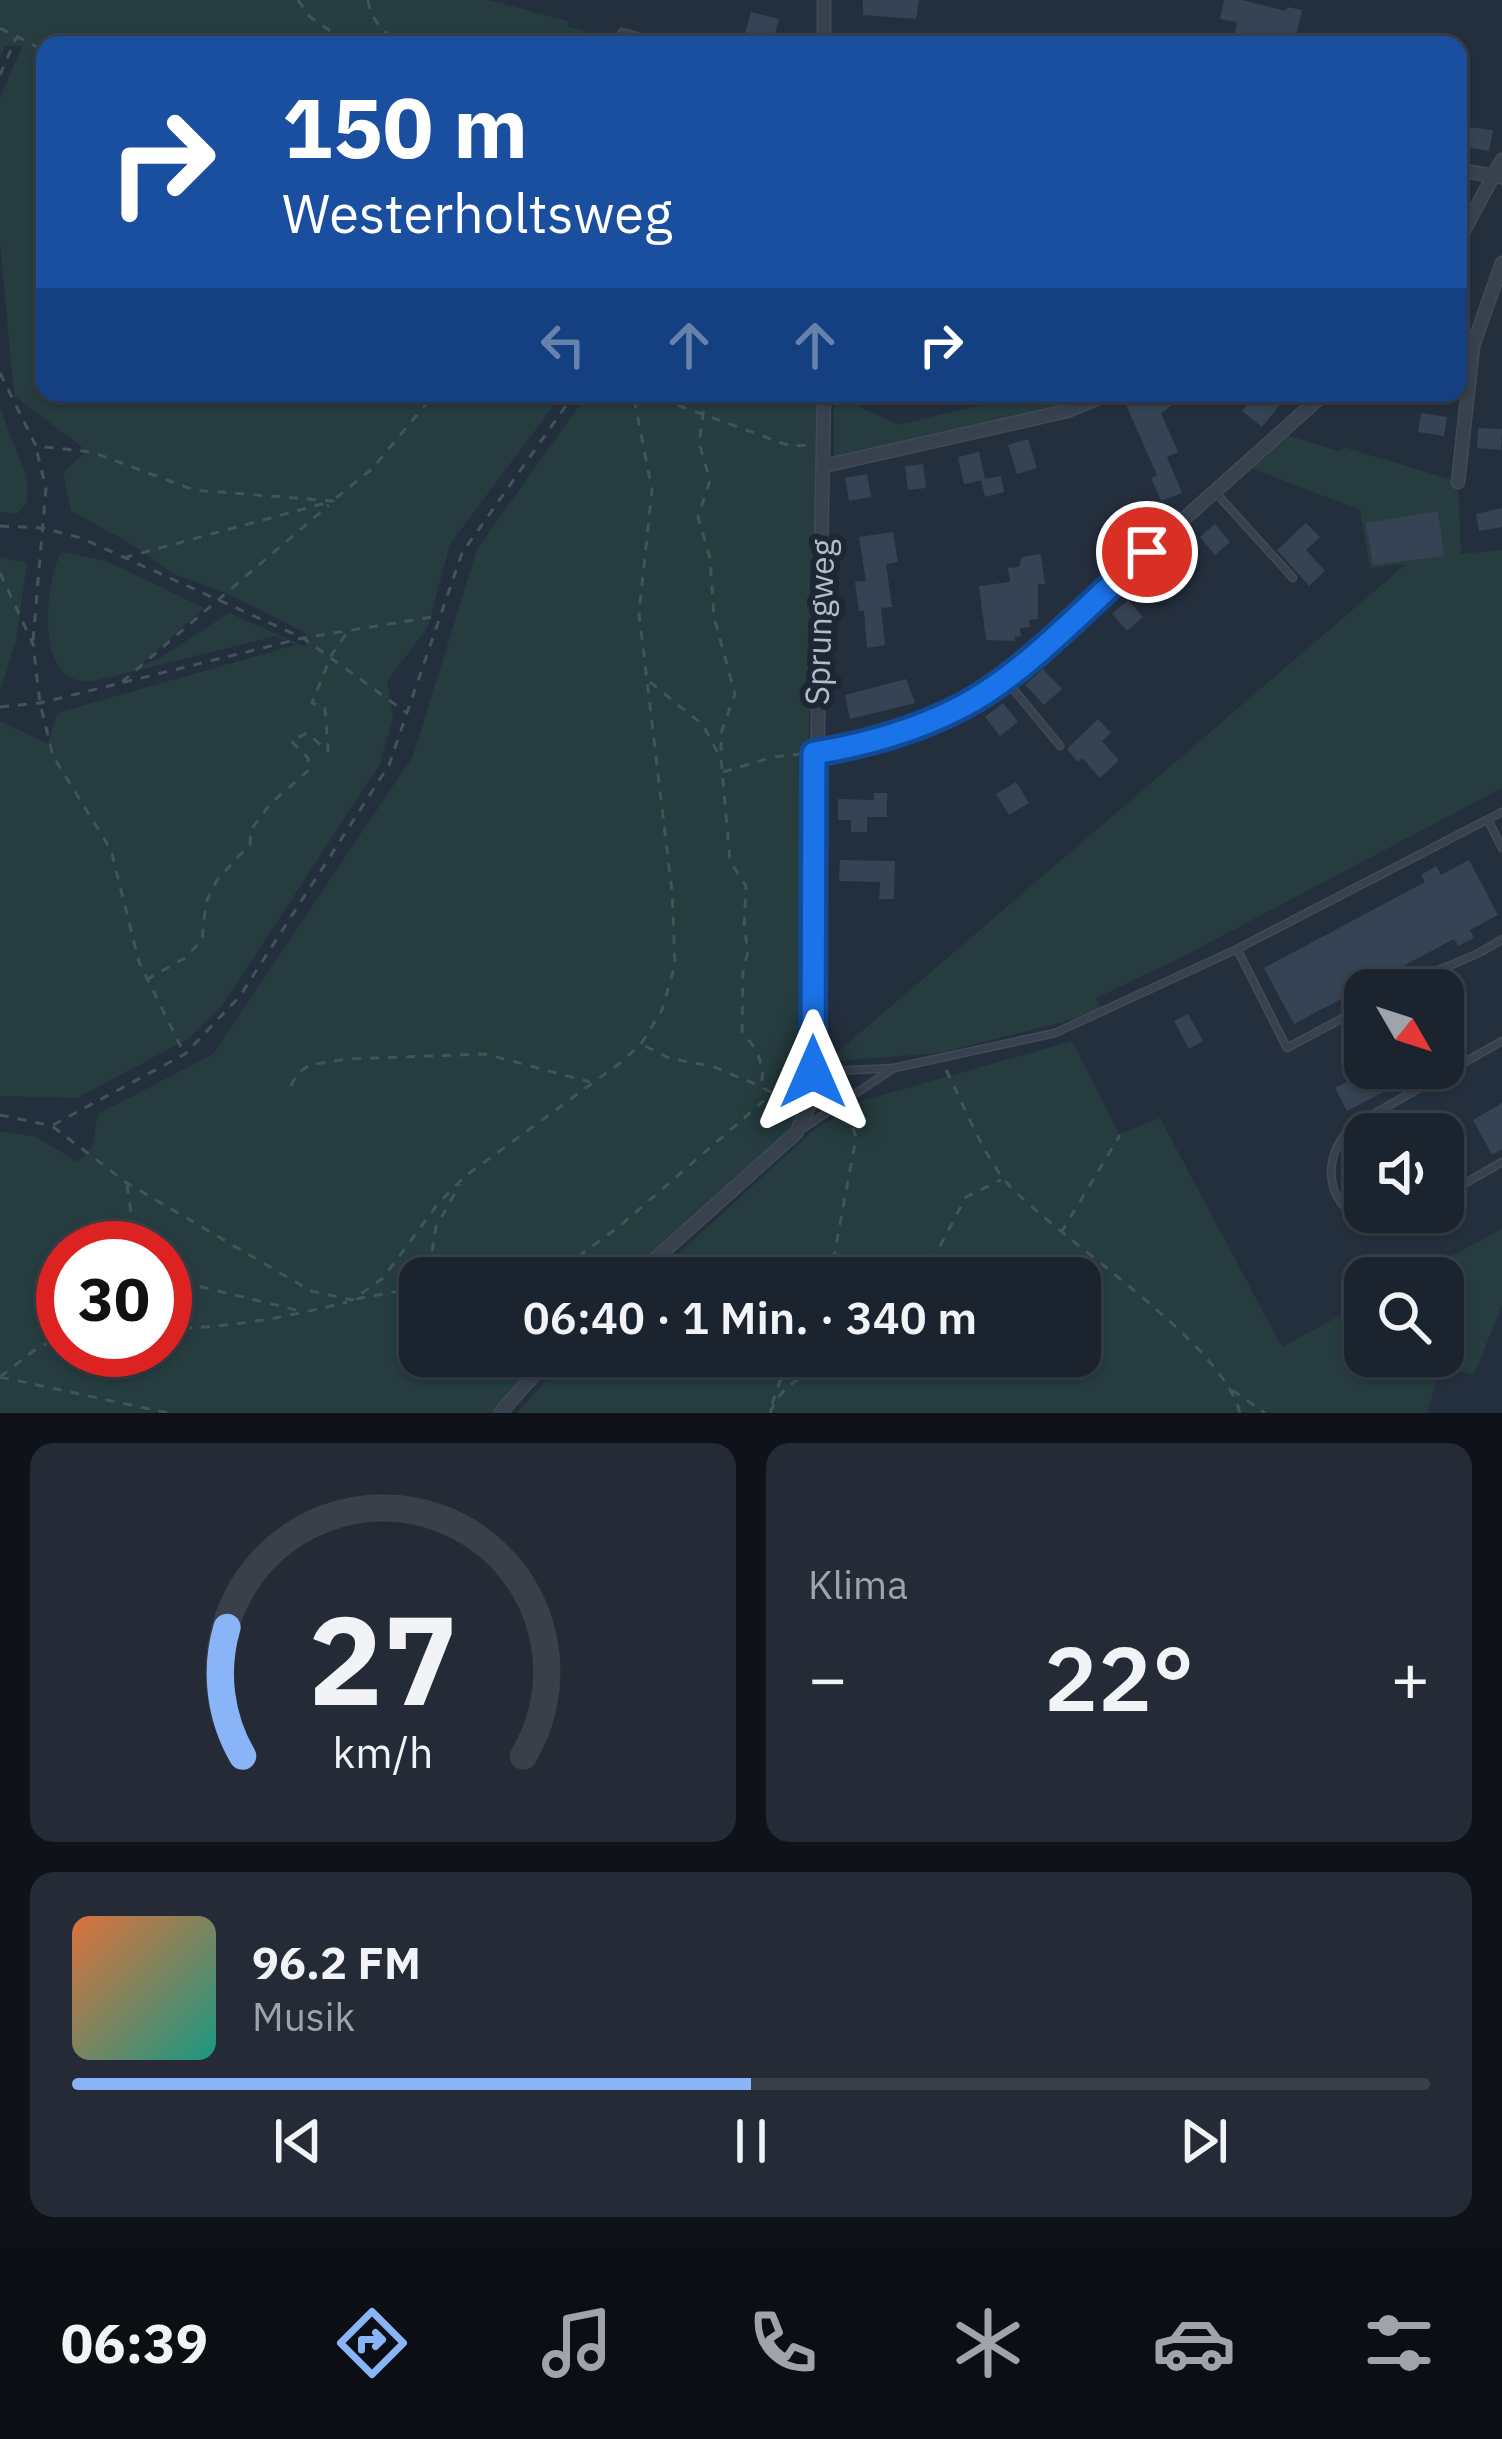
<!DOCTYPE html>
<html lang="de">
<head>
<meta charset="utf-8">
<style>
  :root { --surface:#1b232e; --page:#242b36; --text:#f1f3f6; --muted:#a0a4aa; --line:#39404a; --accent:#8ab4f8 }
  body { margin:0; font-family:"IBM Plex Sans",sans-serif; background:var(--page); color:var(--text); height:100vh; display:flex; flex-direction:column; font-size:45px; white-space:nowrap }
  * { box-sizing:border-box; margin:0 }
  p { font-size:39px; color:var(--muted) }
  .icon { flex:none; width:66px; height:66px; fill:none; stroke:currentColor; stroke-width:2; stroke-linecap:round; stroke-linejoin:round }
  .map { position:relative; height:1413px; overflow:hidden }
  .side { display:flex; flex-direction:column; gap:30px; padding:30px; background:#0f1319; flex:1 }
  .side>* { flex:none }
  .top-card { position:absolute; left:36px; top:36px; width:1431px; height:366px; border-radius:24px; box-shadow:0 3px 9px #0004,0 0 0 3px var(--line); background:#1a4fa0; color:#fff; overflow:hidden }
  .needle { width:78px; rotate:129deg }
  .controls { position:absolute; left:1344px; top:969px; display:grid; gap:24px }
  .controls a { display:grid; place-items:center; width:120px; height:120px; border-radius:24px; background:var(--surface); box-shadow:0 3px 9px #0004,0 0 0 3px var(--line); font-size:60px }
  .speed { position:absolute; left:36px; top:1221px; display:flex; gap:24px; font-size:60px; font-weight:700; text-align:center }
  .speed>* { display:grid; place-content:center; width:156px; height:156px; border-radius:50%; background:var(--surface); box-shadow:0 3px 9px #0004,0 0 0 3px var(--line); line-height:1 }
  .speed .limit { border:18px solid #d22; background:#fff; color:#111 }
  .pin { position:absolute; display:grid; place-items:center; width:102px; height:102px; color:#fff; margin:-51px; border:6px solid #fff; border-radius:50%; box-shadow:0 3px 12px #0007 }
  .me { position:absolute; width:132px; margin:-66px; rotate:0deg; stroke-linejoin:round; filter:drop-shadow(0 0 9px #0008) }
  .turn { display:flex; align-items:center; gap:42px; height:252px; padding:0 48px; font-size:54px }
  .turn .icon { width:156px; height:156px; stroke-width:2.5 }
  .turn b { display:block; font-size:84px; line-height:102px }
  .lanes { display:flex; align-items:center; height:114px; padding:0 48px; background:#0003; justify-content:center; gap:60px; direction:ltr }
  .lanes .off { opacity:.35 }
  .big { font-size:90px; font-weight:600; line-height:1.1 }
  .side .widget { flex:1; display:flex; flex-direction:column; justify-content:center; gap:18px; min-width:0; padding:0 42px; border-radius:24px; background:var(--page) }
  .side .dial { align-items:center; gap:0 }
  .dial svg { height:312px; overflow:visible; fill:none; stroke:var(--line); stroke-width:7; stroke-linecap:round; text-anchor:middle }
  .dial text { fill:var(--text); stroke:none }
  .song { display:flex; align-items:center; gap:36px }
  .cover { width:144px; height:144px; border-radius:18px; background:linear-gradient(135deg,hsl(20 70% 55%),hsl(170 70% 35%)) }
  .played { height:12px; border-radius:6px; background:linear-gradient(90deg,var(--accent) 50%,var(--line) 50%) }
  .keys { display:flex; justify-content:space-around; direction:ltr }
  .heat { display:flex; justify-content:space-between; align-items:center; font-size:66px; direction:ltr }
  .side .tiles { flex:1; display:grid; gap:30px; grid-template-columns:1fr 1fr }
  .widget:last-child { grid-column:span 2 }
  .trip { position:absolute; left:399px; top:1257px; width:702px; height:120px; border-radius:24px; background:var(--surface); box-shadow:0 3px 9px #0004,0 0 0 3px var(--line); font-weight:600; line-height:120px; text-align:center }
  .tabs { display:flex; height:192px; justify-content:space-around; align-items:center; background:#0b0e12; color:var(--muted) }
  .tabs .icon { width:84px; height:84px }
  .tabs .selected { color:var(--accent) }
  .tabs b { font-size:54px; color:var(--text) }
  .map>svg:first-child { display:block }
  .green { fill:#263c3f; fill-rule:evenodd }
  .building { fill:#364354 }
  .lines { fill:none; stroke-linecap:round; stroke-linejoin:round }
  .lane-casing { stroke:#414a57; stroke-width:9 }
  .street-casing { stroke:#414a57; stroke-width:15 }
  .path { stroke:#3f5557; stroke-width:3; stroke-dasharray:9 9; stroke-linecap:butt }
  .lane { stroke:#38414e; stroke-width:6 }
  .street { stroke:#38414e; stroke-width:12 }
  .route-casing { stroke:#114b97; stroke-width:30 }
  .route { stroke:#1a73e8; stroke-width:21 }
  .labels { text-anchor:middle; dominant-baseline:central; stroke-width:12; stroke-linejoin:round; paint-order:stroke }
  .street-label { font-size:33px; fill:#b4bcc9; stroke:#1d2633 }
</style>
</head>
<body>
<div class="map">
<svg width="1502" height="1413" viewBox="0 0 1502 1413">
  <rect width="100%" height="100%" fill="#242f3e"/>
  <path class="green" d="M 0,0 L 489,0 L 568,21 L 568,27 L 639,45 L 45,45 L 45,393 L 563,393 L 450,544 L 428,627 L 387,681 L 393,717 L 380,764 L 222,1006 L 188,1039 L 77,1098 L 0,1096 L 0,721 L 48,744 L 57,713 L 295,645 L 275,636 L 94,681 C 87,680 80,682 74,679 C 36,664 47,579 61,552 L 107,561 L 204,608 L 140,666 L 160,658 L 229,613 L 306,647 L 306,633 L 219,590 L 175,575 L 131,544 L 71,511 L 63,472 L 87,451 L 14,396 L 0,242 L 0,98 L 22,46 L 5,46 L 0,56 Z
    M 588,393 L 819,393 L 820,474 L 808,750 L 806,1064 L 788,1067 L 787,1079 L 806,1076 L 802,1117 L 762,1160 L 626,1278 L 420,1278 L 420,1356 L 541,1356 L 491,1413 L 0,1413 L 0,1131 L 36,1137 L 78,1162 L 92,1147 L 98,1114 L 213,1054 L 413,756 L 477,549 ZM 63,1248 L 165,1248 L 165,1350 L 63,1350 Z
    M 834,393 L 859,393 L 862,408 L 898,425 L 1012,397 L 1069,393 L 1077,399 L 1052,410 L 834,459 Z
    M 0,408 L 27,477 L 27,502 L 17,514 L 0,512 Z
    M 1280,433 L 1339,451 L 1344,447 L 1458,482 L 1461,554 L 1502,550 L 1502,788 L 1180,958 L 1096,998 L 1102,1012 L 939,1053 L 826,1062 L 1406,564 L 1370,568 L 1360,510 L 1243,465 Z
    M 0,557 L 27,563 L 16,641 L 0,691 Z
    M 1072,1041 L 1119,1134 L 1160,1118 L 1282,1347 L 1365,1302 L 1365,1356 L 1443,1356 L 1443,1278 L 1410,1278 L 1502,1229 L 1502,1305 L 1474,1375 L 1441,1366 L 1427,1413 L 517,1413 L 568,1356 L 1080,1356 L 1080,1278 L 652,1278 L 815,1129 L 861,1101 Z"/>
  <path class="building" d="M 863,0 L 919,0 L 916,19 L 863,15 Z
    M 1224,0 L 1242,0 L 1286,11 L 1287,7 L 1302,10 L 1296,37 L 1281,34 L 1279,39 L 1255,33 L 1253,41 L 1234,38 L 1237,22 L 1220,19 Z
    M 751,12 L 779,19 L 772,45 L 742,45 Z
    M 1469,127 L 1493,130 L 1489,151 L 1466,147 Z
    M 1154,393 L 1190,393 L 1161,413 L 1178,452 L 1167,457 L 1182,493 L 1161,501 L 1151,478 L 1157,475 L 1126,405 Z
    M 1256,393 L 1289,393 L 1262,427 L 1242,411 Z
    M 1421,413 L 1447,417 L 1444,436 L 1418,432 Z
    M 1478,428 L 1502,429 L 1501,450 L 1477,448 Z
    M 1028,439 L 1037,468 L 1017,474 L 1008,445 Z
    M 979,452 L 985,479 L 1001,476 L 1004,492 L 985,497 L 981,480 L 984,480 L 964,484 L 958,457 Z
    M 923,464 L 926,488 L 908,490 L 905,466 Z
    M 867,474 L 871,497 L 849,501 L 845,478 Z
    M 1502,508 L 1502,527 L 1479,531 L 1476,514 Z
    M 1438,511 L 1444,556 L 1373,565 L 1366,523 Z
    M 1306,523 L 1320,537 L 1306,550 L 1325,571 L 1309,586 L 1277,550 Z
    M 1215,524 L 1230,542 L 1215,555 L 1200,537 Z
    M 893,532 L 898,562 L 886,564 L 892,607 L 881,608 L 885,645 L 867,648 L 864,611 L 859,611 L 855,582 L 866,581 L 859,537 Z
    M 1041,554 L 1045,584 L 1038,584 L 1038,619 L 1029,620 L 1030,627 L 1020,628 L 1021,636 L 1014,637 L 1015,641 L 986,640 L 979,586 L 1010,582 L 1008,568 L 1019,567 L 1022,557 Z
    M 1128,600 L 1143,617 L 1127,631 L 1112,614 Z
    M 1043,669 L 1062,689 L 1044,705 L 1025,685 Z
    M 906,679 L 915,703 L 850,719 L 845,695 Z
    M 1003,703 L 1018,722 L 1000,736 L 985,717 Z
    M 1098,719 L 1111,733 L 1102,741 L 1119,760 L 1100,778 L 1082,758 L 1078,762 L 1067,749 Z
    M 1016,782 L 1029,803 L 1009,815 L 996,794 Z
    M 874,793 L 887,793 L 887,817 L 867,817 L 867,832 L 851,832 L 851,820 L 838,820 L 838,799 L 874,800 Z
    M 840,860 L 895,861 L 894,899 L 879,899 L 880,882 L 839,881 Z
    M 1469,860 L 1498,915 L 1470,930 L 1474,938 L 1458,946 L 1454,939 L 1294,1024 L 1264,968 L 1425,882 L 1421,875 L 1436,866 L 1441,875 Z
    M 1188,1014 L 1203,1041 L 1189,1049 L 1174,1021 Z
    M 1374,1068 L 1429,1068 L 1347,1111 L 1335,1088 Z
    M 1502,1103 L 1502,1149 L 1492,1155 L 1473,1120 Z"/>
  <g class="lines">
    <g class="lane-casing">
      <path id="lane" d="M 622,32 L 669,45
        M 1215,492 L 1293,578
        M 1005,679 L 1060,746
        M 1488,820 L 1502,848
        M 1237,949 L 1287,1048 L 1365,1006
        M 1394,990 C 1428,971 1472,961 1502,939
        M 813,1072 L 894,1068 L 1055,1033 L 1237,949 L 1502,812
        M 802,1129 L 891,1070
        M 1443,1196 L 1502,1162
        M 1415,1212 C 1352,1248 1302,1179 1351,1127 L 1502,1041"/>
    </g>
    <g class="street-casing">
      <path id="street" d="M 824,45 L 824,0
        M 1458,170 L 1502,177
        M 1458,241 L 1502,160
        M 1458,334 L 1473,346 L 1502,263
        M 824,466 L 1067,411 L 1111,393
        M 1458,482 L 1473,346
        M 814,753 C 885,742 948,716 1007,677 L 1325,393
        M 634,1278 L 796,1133 L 811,1102 L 824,393
        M 500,1413 L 551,1356"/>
    </g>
    <path class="path" d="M 298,0 L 310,17 L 351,45
      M 368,0 C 372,25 389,38 410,45
      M 0,28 L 45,51
      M 376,45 L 386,38
      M 0,75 L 16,38
      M 0,373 L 36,446 L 92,452 L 194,490 L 333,501 L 123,558
      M 644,393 L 790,446 L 813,445
      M 706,393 L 699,443 L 710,480 L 698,517 L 710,558 L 714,617 L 735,694 L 721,733 L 721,758 L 730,861 L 746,886 L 744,927 L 748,951 L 743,972 L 742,1031 L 757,1051 L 763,1071 L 761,1087 L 773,1093
      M 336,498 L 372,469 L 435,393
      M 0,526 L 43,528 L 81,538 L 303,638 L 407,713
      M 0,573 L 33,644 L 40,703 L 53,756 L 111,850 L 139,962 L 184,1053
      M 33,640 L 46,488 L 36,448
      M 122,682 L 329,505
      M 650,682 L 703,725 L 720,757
      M 0,707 L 40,703 L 303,638 L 438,616
      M 723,772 L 773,757 L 800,754
      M 146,980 L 185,958 L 202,940 L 206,902 L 217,880 L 250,844 L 251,830 L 270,804 L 310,769 L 308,758 L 291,741 L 307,733 L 328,751 L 325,708 L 312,703 L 331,656 L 348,631
      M 645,1046 L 669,1058 L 714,1067 L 760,1086
      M 946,1070 C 962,1101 985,1159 1007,1183 C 1063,1243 1221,1340 1240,1413
      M 291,1086 L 297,1074 L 309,1065 L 347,1059 L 486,1054 L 590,1082
      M 0,1115 L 52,1126 L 127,1183 L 311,1291 L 352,1300 L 383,1278 L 437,1205 L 464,1177 L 620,1063 L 641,1044 L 662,1010 L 675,965 L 672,892 L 639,613 L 652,490 L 633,393
      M 53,1125 L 185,1054 L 240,996 L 389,765 L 462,553 L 575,393
      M 127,1185 L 136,1248
      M 1061,1233 L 1120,1135
      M 165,1278 L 305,1312
      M 455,1278 L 443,1270 L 432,1252 L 436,1227 L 460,1184
      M 549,1278 L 621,1225 L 767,1098 L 796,1082
      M 830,1278 L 856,1138 L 848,1109
      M 923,1278 L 966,1197 L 1001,1180
      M 356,1299 L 420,1287
      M 165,1328 C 226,1329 288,1317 347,1302
      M 0,1377 L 168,1413
      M 0,1377 L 36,1349 L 63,1335
      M 1232,1390 L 1265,1413
      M 772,1404 L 789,1356
      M 770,1413 C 784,1377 821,1367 855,1356"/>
    <use href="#lane" class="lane"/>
    <use href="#street" class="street"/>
  </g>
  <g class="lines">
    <g class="route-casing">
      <path id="route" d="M 813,1072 L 814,753 C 865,745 917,730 963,706 C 1026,673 1093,600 1147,552"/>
    </g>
    <use href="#route" class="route"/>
  </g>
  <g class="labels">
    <g class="street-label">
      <text transform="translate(819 622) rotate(-88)">Sprungweg</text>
    </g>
  </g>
</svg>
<div class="controls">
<a><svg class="needle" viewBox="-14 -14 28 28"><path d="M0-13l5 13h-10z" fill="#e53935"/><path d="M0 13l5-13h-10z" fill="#a0a4aa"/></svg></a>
<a><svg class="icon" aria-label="sound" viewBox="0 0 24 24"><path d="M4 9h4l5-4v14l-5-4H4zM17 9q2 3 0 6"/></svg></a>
<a><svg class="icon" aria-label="search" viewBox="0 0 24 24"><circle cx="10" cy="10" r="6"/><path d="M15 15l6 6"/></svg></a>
</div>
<div class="speed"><div class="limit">30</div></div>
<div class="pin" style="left:1147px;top:552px;background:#d93025"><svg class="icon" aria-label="arrive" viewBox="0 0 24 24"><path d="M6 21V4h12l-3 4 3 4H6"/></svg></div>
<svg class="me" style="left:813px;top:1072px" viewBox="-20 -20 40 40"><path d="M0-17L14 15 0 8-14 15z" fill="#1a73e8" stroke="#fff" stroke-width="4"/></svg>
<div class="trip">06:40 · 1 Min. · 340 m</div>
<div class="top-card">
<div class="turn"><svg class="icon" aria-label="right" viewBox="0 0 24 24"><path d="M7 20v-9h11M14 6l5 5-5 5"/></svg><div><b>150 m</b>Westerholtsweg</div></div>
<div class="lanes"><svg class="icon off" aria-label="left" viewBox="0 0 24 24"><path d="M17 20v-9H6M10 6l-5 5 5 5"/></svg><svg class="icon off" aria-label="ahead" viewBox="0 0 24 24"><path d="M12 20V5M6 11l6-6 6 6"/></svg><svg class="icon off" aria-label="ahead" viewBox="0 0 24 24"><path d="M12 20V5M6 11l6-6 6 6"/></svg><svg class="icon" aria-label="right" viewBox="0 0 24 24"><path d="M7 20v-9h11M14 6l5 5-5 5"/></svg></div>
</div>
</div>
<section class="side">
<div class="tiles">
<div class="widget dial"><svg viewBox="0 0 100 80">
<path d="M14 69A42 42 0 1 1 86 69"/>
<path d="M14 69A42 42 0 0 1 10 36" stroke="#8ab4f8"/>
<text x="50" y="56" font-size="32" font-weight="700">27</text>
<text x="50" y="72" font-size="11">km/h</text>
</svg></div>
<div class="widget"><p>Klima</p>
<div class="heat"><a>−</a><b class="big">22°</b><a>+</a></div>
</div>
<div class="widget">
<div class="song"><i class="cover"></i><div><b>96.2 FM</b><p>Musik</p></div></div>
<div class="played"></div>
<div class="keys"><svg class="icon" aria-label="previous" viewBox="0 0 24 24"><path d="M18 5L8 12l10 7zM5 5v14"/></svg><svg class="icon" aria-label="pause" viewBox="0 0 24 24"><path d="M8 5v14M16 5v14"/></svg><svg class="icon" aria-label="next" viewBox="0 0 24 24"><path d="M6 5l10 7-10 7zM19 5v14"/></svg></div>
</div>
</div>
</section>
<nav class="tabs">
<b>06:39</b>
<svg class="icon selected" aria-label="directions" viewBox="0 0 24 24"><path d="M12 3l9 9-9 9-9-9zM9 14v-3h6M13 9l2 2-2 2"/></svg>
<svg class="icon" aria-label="music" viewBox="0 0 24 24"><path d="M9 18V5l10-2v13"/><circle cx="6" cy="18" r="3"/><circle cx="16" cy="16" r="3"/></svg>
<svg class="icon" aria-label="phone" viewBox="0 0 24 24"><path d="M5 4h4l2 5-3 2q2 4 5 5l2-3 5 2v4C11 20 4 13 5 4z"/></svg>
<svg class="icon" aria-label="climate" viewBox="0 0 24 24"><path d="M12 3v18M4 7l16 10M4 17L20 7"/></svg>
<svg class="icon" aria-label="car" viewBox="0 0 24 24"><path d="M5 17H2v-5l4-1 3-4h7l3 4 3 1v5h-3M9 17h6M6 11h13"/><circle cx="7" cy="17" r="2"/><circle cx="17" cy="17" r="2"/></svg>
<svg class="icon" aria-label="filters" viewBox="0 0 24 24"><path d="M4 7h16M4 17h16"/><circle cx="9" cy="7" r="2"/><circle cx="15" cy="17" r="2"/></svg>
</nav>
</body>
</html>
